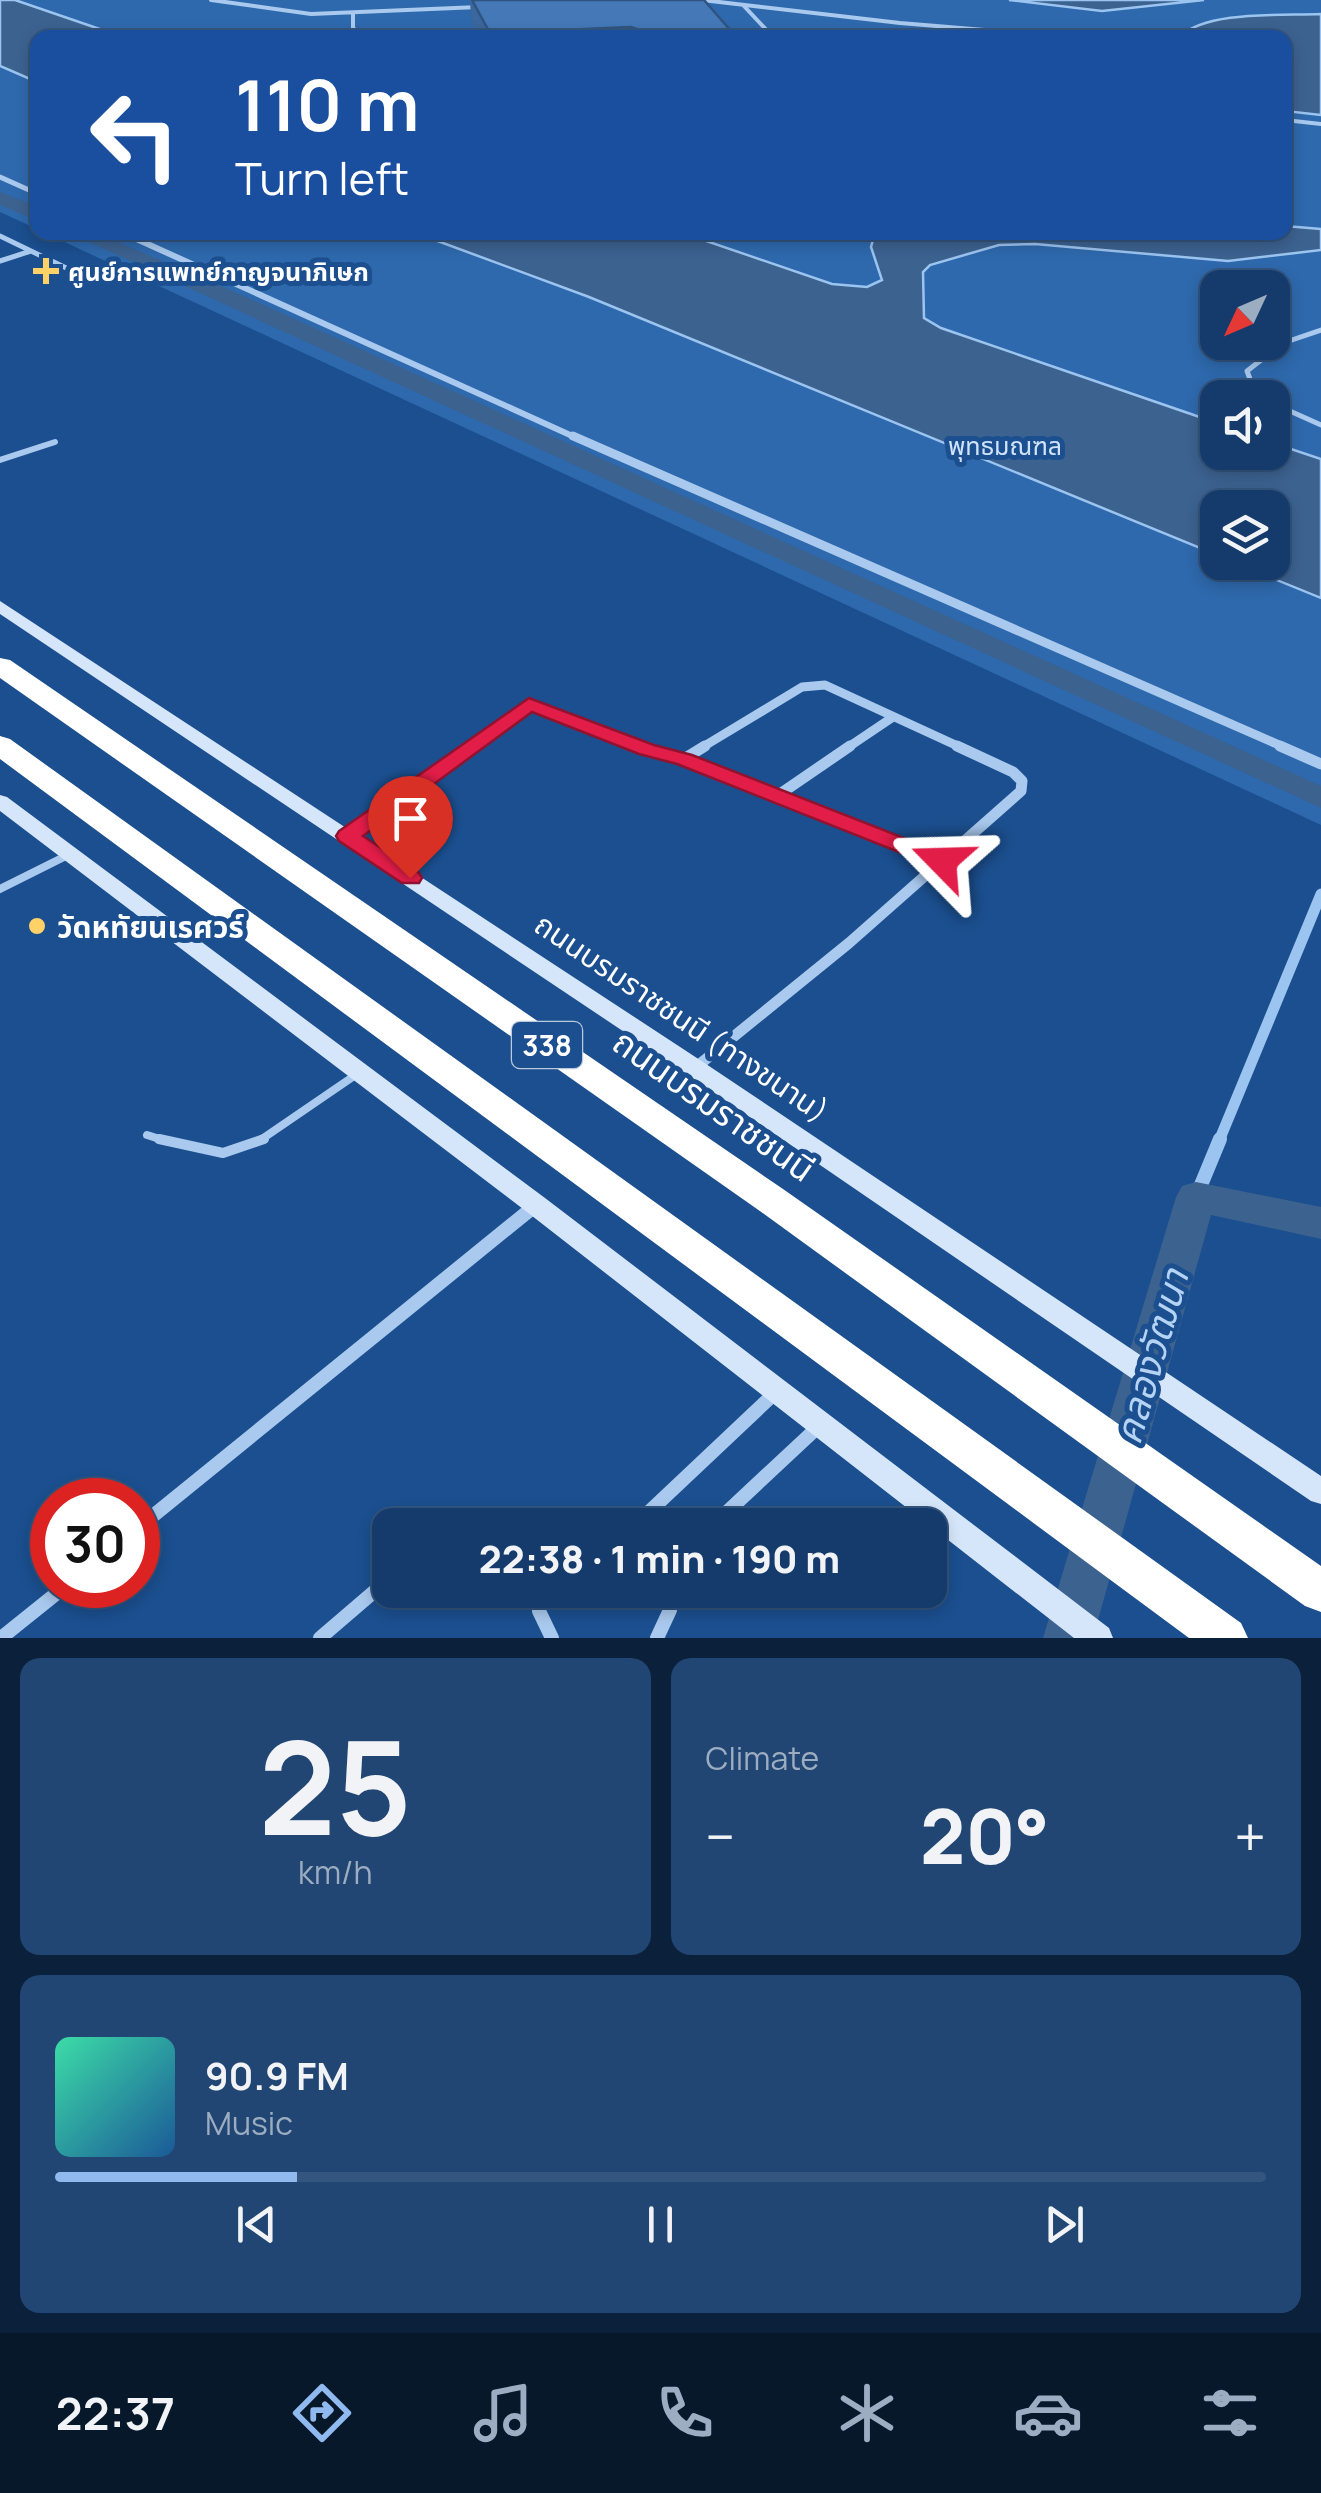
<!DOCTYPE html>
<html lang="en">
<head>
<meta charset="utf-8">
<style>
  :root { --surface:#143b6b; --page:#214673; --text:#f1f3f6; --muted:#9dadc1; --line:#33557e; --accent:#90b9f0 }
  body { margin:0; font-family:Manrope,"Noto Sans Thai",sans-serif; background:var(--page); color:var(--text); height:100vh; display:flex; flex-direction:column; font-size:38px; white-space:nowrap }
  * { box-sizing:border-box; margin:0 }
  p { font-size:32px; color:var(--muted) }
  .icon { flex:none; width:55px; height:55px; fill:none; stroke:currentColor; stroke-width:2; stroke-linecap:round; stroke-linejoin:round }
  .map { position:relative; height:1638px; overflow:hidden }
  .panel { display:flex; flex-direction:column; gap:20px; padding:20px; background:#0b203b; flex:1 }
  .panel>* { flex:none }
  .top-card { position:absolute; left:30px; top:30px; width:1262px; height:210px; border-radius:20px; box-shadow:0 5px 15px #0003,0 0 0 2px var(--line); background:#1a4fa0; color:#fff; overflow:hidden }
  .needle { width:65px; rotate:226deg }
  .buttons { position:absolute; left:1200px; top:270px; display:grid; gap:20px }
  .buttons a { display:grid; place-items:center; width:90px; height:90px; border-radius:20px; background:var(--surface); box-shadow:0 5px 15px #0003,0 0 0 2px var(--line); font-size:50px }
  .speed { position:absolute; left:30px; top:1478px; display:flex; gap:20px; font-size:50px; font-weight:700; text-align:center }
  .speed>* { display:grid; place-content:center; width:130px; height:130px; border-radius:50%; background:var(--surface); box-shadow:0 5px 15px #0003,0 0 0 2px var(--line); line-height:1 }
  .speed .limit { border:15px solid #d22; background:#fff; color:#111 }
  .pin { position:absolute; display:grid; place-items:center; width:85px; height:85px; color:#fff; margin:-102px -42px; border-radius:50% 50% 50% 0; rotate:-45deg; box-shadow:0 0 10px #0007 }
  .pin .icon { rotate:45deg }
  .me { position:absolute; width:110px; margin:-55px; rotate:292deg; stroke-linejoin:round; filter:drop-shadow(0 0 8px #0008) }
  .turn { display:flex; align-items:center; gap:35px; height:210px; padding:0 40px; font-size:45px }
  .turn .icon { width:130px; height:130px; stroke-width:2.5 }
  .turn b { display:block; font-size:70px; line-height:85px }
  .big { font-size:75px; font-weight:800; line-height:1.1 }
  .panel .card { flex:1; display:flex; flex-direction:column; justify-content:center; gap:15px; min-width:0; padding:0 35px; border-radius:20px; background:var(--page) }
  .panel .dial { align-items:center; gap:0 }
  .dial b { font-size:130px; line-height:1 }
  .song { display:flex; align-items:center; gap:30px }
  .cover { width:120px; height:120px; border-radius:15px; background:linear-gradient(135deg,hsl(160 70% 55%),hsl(210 70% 35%)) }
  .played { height:10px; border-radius:5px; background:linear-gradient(90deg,var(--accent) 20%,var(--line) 20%) }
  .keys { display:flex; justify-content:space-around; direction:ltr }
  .heat { display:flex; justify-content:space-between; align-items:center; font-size:55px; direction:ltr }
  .panel .tiles { flex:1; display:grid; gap:20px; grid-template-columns:1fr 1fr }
  .card:last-child { grid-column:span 2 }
  .trip { position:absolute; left:372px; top:1508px; width:575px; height:100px; border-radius:20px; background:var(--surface); box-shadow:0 5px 15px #0003,0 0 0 2px var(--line); font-weight:800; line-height:100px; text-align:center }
  .menu { display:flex; height:160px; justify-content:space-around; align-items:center; background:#08182b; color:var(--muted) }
  .menu .icon { width:70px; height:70px }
  .menu .active { color:var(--accent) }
  .menu b { font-size:45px; color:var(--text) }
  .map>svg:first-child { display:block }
  .green { fill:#2e69ad; fill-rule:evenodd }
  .water { fill:#3c6290; stroke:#9cc4f0; stroke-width:2.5 }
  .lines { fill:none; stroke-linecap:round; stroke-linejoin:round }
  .stream-far1 { stroke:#9cc4f0; stroke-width:11 }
  .stream { stroke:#9cc4f0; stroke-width:14 }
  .canal { fill:#3c6290; fill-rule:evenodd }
  .lane-far4 { stroke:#a9c9ee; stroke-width:4 }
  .lane-far3 { stroke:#a9c9ee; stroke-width:5 }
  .lane-far2 { stroke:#a9c9ee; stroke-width:6 }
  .lane-far1 { stroke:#a9c9ee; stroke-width:8 }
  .lane { stroke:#a9c9ee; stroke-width:10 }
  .street-far4 { stroke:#a9c9ee; stroke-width:5 }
  .street-far3 { stroke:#a9c9ee; stroke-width:6 }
  .street-far2 { stroke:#a9c9ee; stroke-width:9 }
  .street-far1 { stroke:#a9c9ee; stroke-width:11 }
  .street { stroke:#a9c9ee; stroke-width:14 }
  .secondary { fill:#d6e6fa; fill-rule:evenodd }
  .highway { fill:#fff; fill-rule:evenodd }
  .wall { fill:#3a679d }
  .building { fill:#4478b7; stroke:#305480; stroke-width:2.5 }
  .route { fill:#e11d48; stroke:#92132f; stroke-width:2.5 }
  .poi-dot { fill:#ffd166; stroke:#1b4f8f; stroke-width:4 }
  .labels { text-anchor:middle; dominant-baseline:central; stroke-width:10; stroke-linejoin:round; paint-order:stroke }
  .far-poi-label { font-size:25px; font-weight:bold; fill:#fff; stroke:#1b4f8f; text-anchor:start }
  .far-park-label { font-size:25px; fill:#cfe3fa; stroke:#1b4f8f }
  .shield { fill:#1b4f8f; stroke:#bbcadd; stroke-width:2.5 }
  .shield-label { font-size:28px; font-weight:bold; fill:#fff }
  .poi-label { font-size:30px; font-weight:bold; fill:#fff; stroke:#1b4f8f; text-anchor:start }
  .street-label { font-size:30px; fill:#fff; stroke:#1b4f8f }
  .near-street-label { font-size:35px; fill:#fff; stroke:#1b4f8f }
  .near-water-label { font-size:38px; font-style:italic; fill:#b5d3f5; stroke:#1b4f8f }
</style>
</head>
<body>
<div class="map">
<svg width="1321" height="1638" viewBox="0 0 1321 1638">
  <rect width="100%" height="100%" fill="#1b4f8f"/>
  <path class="green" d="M 0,0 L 1321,0 L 1321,825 L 45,233 L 1285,232 L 1285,38 L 38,38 L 37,229 L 0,212 ZM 1218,288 L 1272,288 L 1272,342 L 1218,342 ZM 1218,398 L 1272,398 L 1272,452 L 1218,452 ZM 1218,508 L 1272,508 L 1272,562 L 1218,562 Z"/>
  <path class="water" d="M 0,0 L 15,0 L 123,37 L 38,38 L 37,82 L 0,66 Z
    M 1009,0 L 1204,0 L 1102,11 Z
    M 1321,14 L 1321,115 L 1285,111 L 1285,38 L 1179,37 C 1208,10 1282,16 1321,14 Z
    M 1285,226 L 1321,229 L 1321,250 L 1228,261 L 1035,244 L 999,245 L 930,265 L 923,272 L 924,318 L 941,328 L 1217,423 L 1218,452 L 1272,452 L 1273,443 L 1321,459 L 1321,598 L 1235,563 L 1272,562 L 1272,508 L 1218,508 L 1217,555 L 589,297 L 416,233 L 683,233 L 832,284 L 867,287 L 882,280 L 871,247 L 875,233 L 1285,232 Z"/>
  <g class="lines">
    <path class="stream-far1" d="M 1219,1141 L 1321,894"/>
    <path class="stream" d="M 1196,1197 L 1220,1139"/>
    <path class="canal" d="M 0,192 L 38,207 L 38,221 L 0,205 Z
      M 67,232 L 95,232 L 255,301 L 1321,786 L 1321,808 Z
      M 1196,1182 L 1321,1207 L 1321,1239 L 1211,1215 L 1093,1638 L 1043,1638 L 1176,1197 L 1182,1186 Z"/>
    <path class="lane-far4" d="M 211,0 L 311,14 L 479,7
      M 702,0 L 900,23 L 1083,38
      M 743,5 L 774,38
      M 353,13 L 353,28 L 363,38
      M 1285,120 L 1321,124"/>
    <path class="lane-far3" d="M 0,236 L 89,279
      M 0,261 L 31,251
      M 1261,398 L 1256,395 L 1247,371 L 1283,343 L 1321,330
      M 1272,403 L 1321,425"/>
    <path class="lane-far2" d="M 0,460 L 55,442"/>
    <path class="lane-far1" d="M 0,889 L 70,854
      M 147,1135 L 166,1141
      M 259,1141 L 357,1074"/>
    <path class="lane" d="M 159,1139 L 223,1153 L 264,1139"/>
    <path class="street-far4" d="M 0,177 L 38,194"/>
    <path class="street-far3" d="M 33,192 L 38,194
      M 121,232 L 579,439"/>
    <path class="street-far2" d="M 573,436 L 1286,748
      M 468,748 L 529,704 L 645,748
      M 701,748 L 802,687 L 825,685 L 962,748
      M 847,748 L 893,717"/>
    <path class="street-far1" d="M 638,746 L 684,759 L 942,861
      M 1280,746 L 1321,764
      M 684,759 L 705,746
      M 777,796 L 850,746
      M 347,836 L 471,746
      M 695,1068 L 849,943 L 1021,791 L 1022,781 L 1013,772 L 957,746"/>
    <path class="street" d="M 635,1525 L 776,1392
      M 713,1525 L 818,1427
      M 138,1528 L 536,1205
      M 541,1590 L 539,1611 L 552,1638
      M 1,1638 L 67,1585
      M 320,1638 L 390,1578
      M 657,1638 L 670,1610 L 669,1590"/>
    <path class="secondary" d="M 0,601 L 703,1062 L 1321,1476 L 1321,1504 L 1311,1501 L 687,1074 L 0,614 Z
      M 0,795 L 7,797 L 545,1198 L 1109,1628 L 1113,1638 L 1074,1638 L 527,1212 L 0,811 Z"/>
    <path class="highway" d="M 0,658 L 10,660 L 783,1189 L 1321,1566 L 1321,1612 L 1305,1606 L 757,1209 L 0,678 Z
      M 0,736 L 10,739 L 1241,1623 L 1248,1638 L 1189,1638 L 0,759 Z"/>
  </g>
  <path class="wall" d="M 470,0 L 704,0 L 737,38 L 480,38 L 471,21 Z"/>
  <path class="building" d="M 472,0 L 704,0 L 737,38 L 663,38 L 631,27 L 490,33 Z"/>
  <path class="route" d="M 529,698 L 654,745 L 692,755 L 950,856 L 954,861 L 942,868 L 934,866 L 677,764 L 639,754 L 532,712 L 363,836 L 419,873 L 422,878 L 419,883 L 402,883 L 339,841 L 336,836 L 339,831 Z"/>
  <g class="poi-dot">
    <path d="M41 256h10v10h10v10h-10v10h-10v-10h-10v-10h10z"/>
    <circle cx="37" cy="926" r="10"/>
  </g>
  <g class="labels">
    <g class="far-poi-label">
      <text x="68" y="271">ศูนย์การแพทย์กาญจนาภิเษก</text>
    </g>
    <g class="far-park-label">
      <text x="1005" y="445">พุทธมณฑล</text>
    </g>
    <rect class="shield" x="512" y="1022" width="70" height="46" rx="8"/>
    <g class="shield-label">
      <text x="547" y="1045">338</text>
    </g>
    <g class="poi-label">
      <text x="57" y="926">วัดหทัยนเรศวร์</text>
    </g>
    <g class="street-label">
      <text transform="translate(682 1017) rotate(34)">ถนนบรมราชชนนี (ทางขนาน)</text>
    </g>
    <g class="near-street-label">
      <text transform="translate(714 1105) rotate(35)">ถนนบรมราชชนนี</text>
    </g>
    <g class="near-water-label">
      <text transform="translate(1150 1356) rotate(-74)">คลองวัฒนา</text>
    </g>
  </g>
</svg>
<div class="buttons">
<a><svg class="needle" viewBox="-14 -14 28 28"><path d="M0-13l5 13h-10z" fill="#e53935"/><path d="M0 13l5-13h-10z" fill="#9dadc1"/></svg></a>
<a><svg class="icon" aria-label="sound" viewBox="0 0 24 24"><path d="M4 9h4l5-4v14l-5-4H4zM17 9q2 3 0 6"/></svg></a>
<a><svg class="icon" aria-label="layers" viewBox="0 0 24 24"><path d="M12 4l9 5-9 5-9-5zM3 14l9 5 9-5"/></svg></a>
</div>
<div class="speed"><div class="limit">30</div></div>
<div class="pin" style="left:410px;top:878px;background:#d93025"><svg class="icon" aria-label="arrive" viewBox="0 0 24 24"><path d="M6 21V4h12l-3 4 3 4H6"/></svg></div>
<svg class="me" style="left:942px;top:861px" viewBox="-20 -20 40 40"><path d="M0-17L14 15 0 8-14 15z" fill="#e11d48" stroke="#fff" stroke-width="4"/></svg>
<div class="trip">22:38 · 1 min · 190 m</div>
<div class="top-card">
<div class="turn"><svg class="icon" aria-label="left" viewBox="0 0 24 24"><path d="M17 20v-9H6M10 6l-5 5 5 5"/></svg><div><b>110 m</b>Turn left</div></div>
</div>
</div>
<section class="panel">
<div class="tiles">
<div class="card dial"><b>25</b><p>km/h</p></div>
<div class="card"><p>Climate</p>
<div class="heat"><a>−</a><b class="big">20°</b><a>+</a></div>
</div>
<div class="card">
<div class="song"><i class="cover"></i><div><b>90.9 FM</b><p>Music</p></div></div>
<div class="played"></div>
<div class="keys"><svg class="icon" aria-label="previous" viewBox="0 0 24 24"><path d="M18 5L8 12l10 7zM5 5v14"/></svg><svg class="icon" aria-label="pause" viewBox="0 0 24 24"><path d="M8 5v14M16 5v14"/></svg><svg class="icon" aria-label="next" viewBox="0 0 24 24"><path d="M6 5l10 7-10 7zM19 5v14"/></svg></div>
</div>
</div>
</section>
<nav class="menu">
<b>22:37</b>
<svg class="icon active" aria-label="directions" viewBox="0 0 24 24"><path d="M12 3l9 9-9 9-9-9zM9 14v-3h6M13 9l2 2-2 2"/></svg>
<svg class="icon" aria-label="music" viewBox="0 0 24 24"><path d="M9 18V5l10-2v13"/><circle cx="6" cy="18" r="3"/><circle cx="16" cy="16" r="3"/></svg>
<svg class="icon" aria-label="phone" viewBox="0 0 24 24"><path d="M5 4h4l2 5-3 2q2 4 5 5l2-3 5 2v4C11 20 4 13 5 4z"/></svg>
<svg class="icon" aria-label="climate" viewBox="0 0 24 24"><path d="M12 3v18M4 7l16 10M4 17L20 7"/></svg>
<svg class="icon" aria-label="car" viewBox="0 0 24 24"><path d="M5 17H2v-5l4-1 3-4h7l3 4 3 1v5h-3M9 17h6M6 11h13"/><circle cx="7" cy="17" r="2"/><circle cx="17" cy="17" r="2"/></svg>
<svg class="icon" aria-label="filters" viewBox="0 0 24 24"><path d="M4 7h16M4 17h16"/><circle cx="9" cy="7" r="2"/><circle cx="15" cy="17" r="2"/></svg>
</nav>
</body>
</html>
